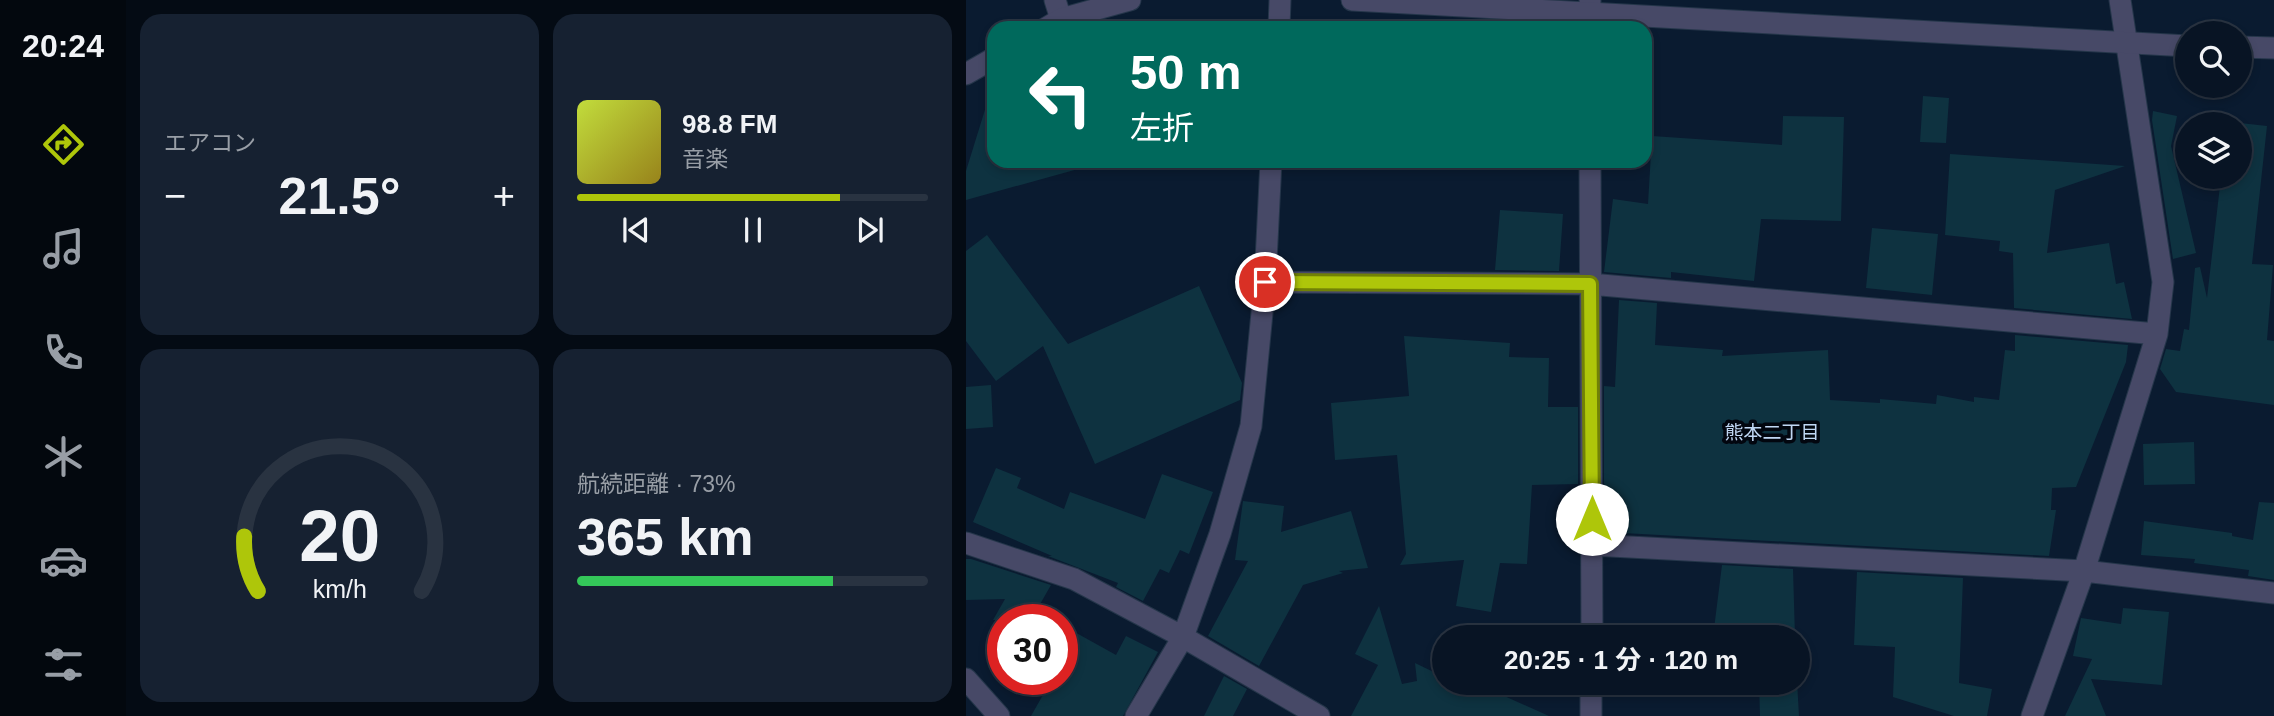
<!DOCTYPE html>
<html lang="ja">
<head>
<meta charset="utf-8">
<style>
  :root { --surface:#081424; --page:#162131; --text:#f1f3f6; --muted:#989ea6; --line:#293341; --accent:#aec60a }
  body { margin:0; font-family:Helvetica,"Noto Sans JP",sans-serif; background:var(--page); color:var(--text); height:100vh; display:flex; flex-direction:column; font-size:26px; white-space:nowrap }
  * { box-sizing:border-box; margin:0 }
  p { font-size:23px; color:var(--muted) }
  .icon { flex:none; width:38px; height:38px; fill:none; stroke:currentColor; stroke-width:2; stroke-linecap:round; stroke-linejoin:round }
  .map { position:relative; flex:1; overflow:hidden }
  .details { display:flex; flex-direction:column; gap:14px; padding:14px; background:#040b14; width:840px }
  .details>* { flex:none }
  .guide { position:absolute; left:21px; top:21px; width:665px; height:147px; border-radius:21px; box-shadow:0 4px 10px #0003,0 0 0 2px var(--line); background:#00695c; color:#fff; overflow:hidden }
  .tools { position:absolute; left:1209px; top:21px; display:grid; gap:14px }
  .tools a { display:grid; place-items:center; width:77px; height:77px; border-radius:50%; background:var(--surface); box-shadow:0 4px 10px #0003,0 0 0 2px var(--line); font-size:35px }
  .speed { position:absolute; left:21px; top:604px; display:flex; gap:14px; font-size:35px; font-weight:700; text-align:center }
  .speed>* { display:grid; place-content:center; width:91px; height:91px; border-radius:50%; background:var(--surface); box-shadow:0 4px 10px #0003,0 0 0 2px var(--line); line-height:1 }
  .speed .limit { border:10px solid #d22; background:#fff; color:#111 }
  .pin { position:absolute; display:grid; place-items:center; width:60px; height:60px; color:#fff; margin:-30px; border:4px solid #fff; border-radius:50%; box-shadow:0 2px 7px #0007 }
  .me { position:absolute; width:77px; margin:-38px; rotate:0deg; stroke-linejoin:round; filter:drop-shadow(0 0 5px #0008) }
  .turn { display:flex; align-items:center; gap:24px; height:147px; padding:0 28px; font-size:32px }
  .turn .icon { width:91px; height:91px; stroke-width:2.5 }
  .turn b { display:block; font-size:49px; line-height:60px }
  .big { font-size:52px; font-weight:700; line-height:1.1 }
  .details .tile { flex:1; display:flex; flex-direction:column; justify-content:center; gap:10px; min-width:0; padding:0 24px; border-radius:21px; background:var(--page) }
  .details .dial { align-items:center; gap:0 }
  .dial svg { height:182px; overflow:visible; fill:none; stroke:var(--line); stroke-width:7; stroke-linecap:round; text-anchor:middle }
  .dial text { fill:var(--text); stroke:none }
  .song { display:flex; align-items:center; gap:21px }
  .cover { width:84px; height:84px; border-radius:10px; background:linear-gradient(135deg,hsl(70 70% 55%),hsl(50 70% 35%)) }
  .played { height:7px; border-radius:4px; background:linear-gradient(90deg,var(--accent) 75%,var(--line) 75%) }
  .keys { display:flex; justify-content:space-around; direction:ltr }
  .heat { display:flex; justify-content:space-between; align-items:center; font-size:38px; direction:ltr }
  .charge { height:10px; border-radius:5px; background:linear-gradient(90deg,#34c759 73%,var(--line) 0) }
  .details .tiles { flex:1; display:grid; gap:14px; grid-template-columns:repeat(2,1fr) }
  .trip { position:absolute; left:466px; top:625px; width:378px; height:70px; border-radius:35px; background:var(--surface); box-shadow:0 4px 10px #0003,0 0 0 2px var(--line); font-weight:700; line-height:70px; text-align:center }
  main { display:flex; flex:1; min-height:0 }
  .menu { display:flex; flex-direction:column; width:126px; justify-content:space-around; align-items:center; background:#03080e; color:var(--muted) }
  .menu .icon { width:49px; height:49px }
  .menu .selected { color:var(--accent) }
  .menu b { font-size:32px; color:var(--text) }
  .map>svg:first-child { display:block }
  .building { fill:#0e3240 }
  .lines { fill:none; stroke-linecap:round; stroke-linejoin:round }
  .minor-casing { stroke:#25364a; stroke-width:23 }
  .tertiary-casing { stroke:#25364a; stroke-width:23 }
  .minor { stroke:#474967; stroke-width:21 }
  .tertiary { stroke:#474967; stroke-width:21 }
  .route-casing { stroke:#718106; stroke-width:18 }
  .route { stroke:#aec60a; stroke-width:12 }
  .labels { text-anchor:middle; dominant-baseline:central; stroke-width:7; stroke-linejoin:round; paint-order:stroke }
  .neighbourhood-label { font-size:19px; fill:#c0d7f4; stroke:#02060f }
</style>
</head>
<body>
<main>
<nav class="menu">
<b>20:24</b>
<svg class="icon selected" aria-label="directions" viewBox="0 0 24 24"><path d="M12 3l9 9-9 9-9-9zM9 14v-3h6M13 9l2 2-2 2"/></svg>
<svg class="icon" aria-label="music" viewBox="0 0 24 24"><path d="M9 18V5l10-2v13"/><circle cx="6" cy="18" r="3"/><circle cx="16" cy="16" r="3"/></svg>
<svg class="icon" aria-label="phone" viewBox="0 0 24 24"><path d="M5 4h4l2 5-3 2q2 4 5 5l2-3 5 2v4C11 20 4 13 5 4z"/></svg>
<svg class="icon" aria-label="climate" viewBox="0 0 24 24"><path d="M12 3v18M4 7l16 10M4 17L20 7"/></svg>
<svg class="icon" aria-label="car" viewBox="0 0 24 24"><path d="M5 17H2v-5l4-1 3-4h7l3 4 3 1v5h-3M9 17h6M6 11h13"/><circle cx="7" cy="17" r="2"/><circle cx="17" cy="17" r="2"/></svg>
<svg class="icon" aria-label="filters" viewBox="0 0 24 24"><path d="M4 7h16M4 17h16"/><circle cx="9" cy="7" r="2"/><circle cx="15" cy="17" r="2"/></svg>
</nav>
<section class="details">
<div class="tiles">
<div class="tile"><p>エアコン</p>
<div class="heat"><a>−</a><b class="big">21.5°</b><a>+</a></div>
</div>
<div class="tile">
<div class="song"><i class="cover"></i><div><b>98.8 FM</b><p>音楽</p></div></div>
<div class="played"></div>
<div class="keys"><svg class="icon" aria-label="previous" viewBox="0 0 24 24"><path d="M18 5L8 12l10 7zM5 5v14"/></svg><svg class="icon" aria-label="pause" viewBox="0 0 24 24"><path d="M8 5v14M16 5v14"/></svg><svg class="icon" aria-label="next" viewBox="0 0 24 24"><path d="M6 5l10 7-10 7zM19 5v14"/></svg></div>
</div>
<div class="tile dial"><svg viewBox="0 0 100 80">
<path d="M14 69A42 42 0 1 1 86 69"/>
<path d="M14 69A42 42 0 0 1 8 45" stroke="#aec60a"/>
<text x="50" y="56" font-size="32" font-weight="700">20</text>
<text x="50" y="72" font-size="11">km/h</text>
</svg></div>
<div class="tile"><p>航続距離 · 73%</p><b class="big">365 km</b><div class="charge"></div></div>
</div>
</section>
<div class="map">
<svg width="1308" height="716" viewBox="0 0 1308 716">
  <rect width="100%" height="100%" fill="#0a1b30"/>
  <path class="building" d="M 957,96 L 983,98 L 980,143 L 954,142 Z
    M 22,100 L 28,101 L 28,161 L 111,161 L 112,169 L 0,200 L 0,171 Z
    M 1187,111 L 1211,116 L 1205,146 L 1230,253 L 1207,259 L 1186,120 Z
    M 817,116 L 878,117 L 875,221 L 795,219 L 788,281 L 705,272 L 705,278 L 638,272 L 647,199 L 682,204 L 686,136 L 816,145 Z
    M 1274,123 L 1301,126 L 1286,264 L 1307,265 L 1301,340 L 1308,341 L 1308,405 L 1210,392 L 1194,369 L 1200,349 L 1214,351 L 1218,329 L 1223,330 L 1229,268 L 1234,267 L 1241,298 L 1255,177 L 1274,177 Z
    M 984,154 L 1159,166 L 1089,190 L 1081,253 L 1143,243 L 1150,284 L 1158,282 L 1166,319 L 1048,308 L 1047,253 L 1033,251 L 1034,241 L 979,235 Z
    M 534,210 L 597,214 L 593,271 L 529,270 Z
    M 906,228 L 972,234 L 966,295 L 900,288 Z
    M 21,235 L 102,344 L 233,286 L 276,383 L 274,400 L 129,464 L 77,346 L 30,381 L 0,341 L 0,251 Z
    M 653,300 L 691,303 L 689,345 L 757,350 L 756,356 L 862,350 L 864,400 L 914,403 L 914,399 L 970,404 L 971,395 L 1008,402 L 1008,397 L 1033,400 L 1039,350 L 1049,351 L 1049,335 L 1162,345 L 1160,362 L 1110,487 L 1086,488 L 1085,510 L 1090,510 L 1083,556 L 657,533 L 657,498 L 641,499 L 638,484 L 638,386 L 649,387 Z
    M 438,336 L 544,343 L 543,357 L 583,358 L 582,407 L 612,407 L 612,484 L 566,485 L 561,564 L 534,563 L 525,612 L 490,606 L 498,560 L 434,565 L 440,554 L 431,455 L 369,460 L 365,403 L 443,396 Z
    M 25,385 L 27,427 L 0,429 L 0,387 Z
    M 1228,442 L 1229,484 L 1178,485 L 1177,444 Z
    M 30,468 L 55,478 L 51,488 L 98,509 L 104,492 L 179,519 L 196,474 L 247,492 L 223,554 L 214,550 L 203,573 L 194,569 L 177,601 L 150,587 L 152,583 L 82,556 L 86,556 L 7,522 Z
    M 277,501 L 318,506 L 315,532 L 385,511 L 402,568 L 373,571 L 377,573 L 337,585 L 293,666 L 242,636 L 282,561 L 269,560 Z
    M 1293,502 L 1308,503 L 1308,580 L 1282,576 L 1283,570 L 1228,563 L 1229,559 L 1175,555 L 1178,521 L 1266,533 L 1266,536 L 1287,540 Z
    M 0,559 L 5,559 L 85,585 L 65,620 L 27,620 L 39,599 L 0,600 Z
    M 756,565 L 827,569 L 829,637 L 747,637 Z
    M 891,572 L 997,578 L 993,683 L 1026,689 L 1021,716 L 988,716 L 927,697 L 929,647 L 888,645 Z
    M 413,606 L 436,684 L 451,681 L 449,663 L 478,677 L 478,682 L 490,682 L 513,693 L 516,686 L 583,716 L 385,716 L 412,665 L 389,654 Z
    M 1157,608 L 1203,612 L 1196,685 L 1125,679 L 1140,716 L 1099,716 L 1126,659 L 1107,656 L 1115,618 L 1155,624 Z
    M 96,625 L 150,655 L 160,636 L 192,652 L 157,716 L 65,716 L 86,679 L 96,679 Z
    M 258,676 L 281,689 L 267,716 L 238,716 Z
    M 831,681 L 833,716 L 794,716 L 793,682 Z"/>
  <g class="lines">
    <g class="minor-casing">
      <path id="minor" d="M 89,0 L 95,19
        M 313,28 L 314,0
        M 624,28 L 624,0
        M 624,161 L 626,637
        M 299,282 L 624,284 L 1191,334
        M 0,543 L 108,579 L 217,637 L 353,716
        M 626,545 L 1118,571 L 1308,593
        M 0,679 L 33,716
        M 170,716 L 217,637 L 254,534 L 285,426 L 299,282 L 305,161
        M 625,716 L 625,682
        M 1066,716 L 1118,571 L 1191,334 L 1197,282 L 1154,0"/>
    </g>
    <g class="tertiary-casing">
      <path id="tertiary" d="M 386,0 L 1222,46
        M 80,28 L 95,19 L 164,0
        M 1274,47 L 1308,48
        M 0,74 L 28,58"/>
    </g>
    <use href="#minor" class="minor"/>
    <use href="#tertiary" class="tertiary"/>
  </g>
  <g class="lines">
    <g class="route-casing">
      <path id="route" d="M 299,282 L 624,284 L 626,519"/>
    </g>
    <use href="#route" class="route"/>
  </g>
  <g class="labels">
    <g class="neighbourhood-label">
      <text x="806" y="432">熊本二丁目</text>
    </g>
  </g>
</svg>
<div class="tools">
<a><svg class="icon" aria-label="search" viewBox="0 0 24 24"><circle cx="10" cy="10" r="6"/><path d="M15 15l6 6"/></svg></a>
<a><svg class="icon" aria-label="layers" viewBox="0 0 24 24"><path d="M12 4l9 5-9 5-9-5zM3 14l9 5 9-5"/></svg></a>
</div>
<div class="speed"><div class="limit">30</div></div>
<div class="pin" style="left:299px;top:282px;background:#d93025"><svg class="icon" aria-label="arrive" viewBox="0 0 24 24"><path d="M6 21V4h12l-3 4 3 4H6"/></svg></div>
<svg class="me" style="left:626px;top:519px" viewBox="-20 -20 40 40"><circle r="19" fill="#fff"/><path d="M0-13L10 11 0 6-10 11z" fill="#aec60a"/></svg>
<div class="trip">20:25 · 1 分 · 120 m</div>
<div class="guide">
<div class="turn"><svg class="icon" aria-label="left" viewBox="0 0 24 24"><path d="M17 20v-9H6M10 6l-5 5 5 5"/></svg><div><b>50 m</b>左折</div></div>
</div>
</div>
</main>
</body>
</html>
